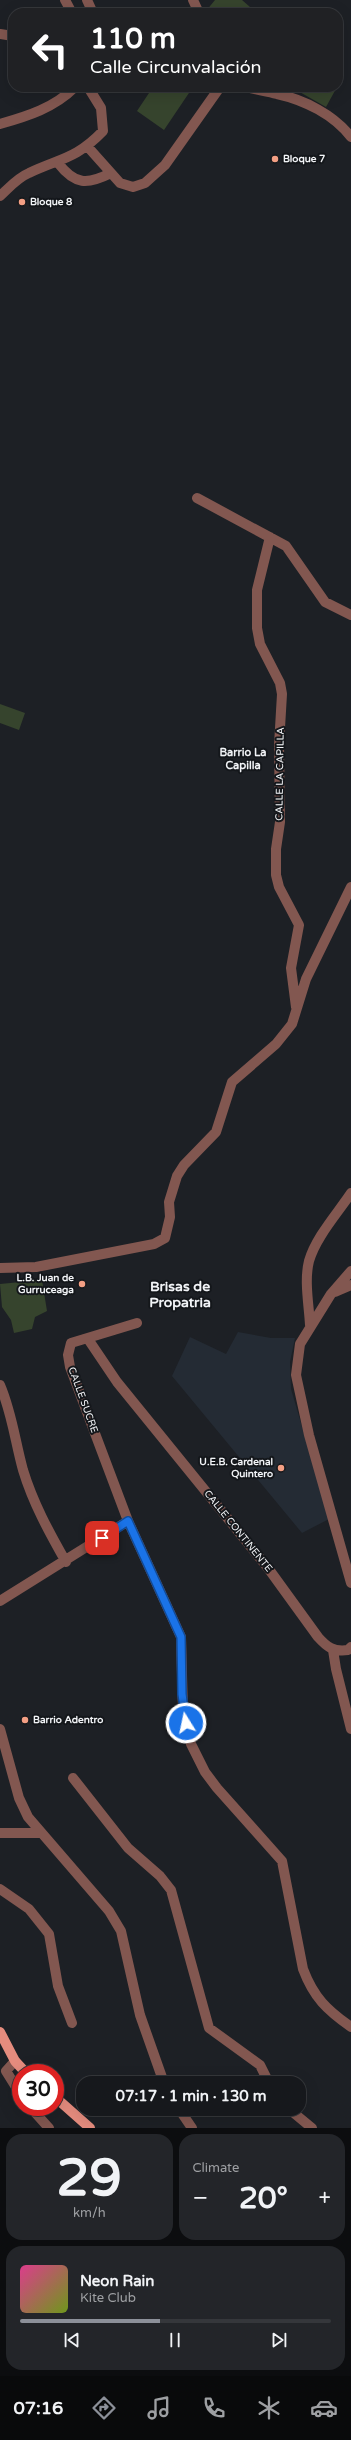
<!DOCTYPE html>
<html lang="en">
<head>
<meta charset="utf-8">
<style>
  :root { --surface:#16181c; --page:#232529; --text:#f1f3f6; --muted:#9ea0a3; --line:#35373b; --accent:#8c9099 }
  body { margin:0; font-family:"Varela Round",sans-serif; background:var(--page); color:var(--text); height:100vh; display:flex; flex-direction:column; font-size:15px; white-space:nowrap }
  * { box-sizing:border-box; margin:0 }
  p { font-size:13px; color:var(--muted) }
  .icon { flex:none; width:22px; height:22px; fill:none; stroke:currentColor; stroke-width:2; stroke-linecap:round; stroke-linejoin:round }
  .map { position:relative; height:2128px; overflow:hidden }
  .details { display:flex; flex-direction:column; gap:6px; padding:6px; background:#0c0d0f; flex:1 }
  .details>* { flex:none }
  .top-card { position:absolute; left:8px; top:8px; width:335px; height:84px; border-radius:16px; box-shadow:0 4px 16px #0002,0 0 0 1px var(--line); background:#202124; color:#fff; overflow:hidden }
  .speed { position:absolute; left:12px; top:2064px; display:flex; gap:8px; font-size:20px; font-weight:700; text-align:center }
  .speed>* { display:grid; place-content:center; width:52px; height:52px; border-radius:50%; background:var(--surface); box-shadow:0 4px 16px #0002,0 0 0 1px var(--line); line-height:1 }
  .speed .limit { border:6px solid #d22; background:#fff; color:#111 }
  .pin { position:absolute; display:grid; place-items:center; width:34px; height:34px; color:#fff; margin:-17px; border-radius:8px; box-shadow:0 2px 6px #0006 }
  .me { position:absolute; width:44px; margin:-22px; rotate:350deg; stroke-linejoin:round; filter:drop-shadow(0 0 3px #0008) }
  .turn { display:flex; align-items:center; gap:14px; height:84px; padding:0 16px; font-size:18px }
  .turn .icon { width:52px; height:52px; stroke-width:2.5 }
  .turn b { display:block; font-size:28px; line-height:34px }
  .big { font-size:30px; font-weight:800; line-height:1.1 }
  .details .tile { flex:1; display:flex; flex-direction:column; justify-content:center; gap:6px; min-width:0; padding:0 14px; border-radius:16px; background:var(--page) }
  .details .dial { align-items:center; gap:0 }
  .dial b { font-size:52px; line-height:1 }
  .song { display:flex; align-items:center; gap:12px }
  .cover { width:48px; height:48px; border-radius:6px; background:linear-gradient(135deg,hsl(330 70% 55%),hsl(80 70% 35%)) }
  .played { height:4px; border-radius:2px; background:linear-gradient(90deg,var(--accent) 45%,var(--line) 45%) }
  .keys { display:flex; justify-content:space-around; direction:ltr }
  .heat { display:flex; justify-content:space-between; align-items:center; font-size:22px; direction:ltr }
  .details .tiles { flex:1; display:grid; gap:6px; grid-template-columns:1fr 1fr }
  .tile:last-child { grid-column:span 2 }
  .trip { position:absolute; left:76px; top:2076px; width:230px; height:40px; border-radius:16px; background:var(--surface); box-shadow:0 4px 16px #0002,0 0 0 1px var(--line); font-weight:800; line-height:40px; text-align:center }
  .tab-bar { display:flex; height:64px; justify-content:space-around; align-items:center; background:#090a0b; color:var(--muted) }
  .tab-bar .icon { width:28px; height:28px }
  .tab-bar .selected { color:var(--accent) }
  .tab-bar b { font-size:18px; color:var(--text) }
  .map>svg:first-child { display:block }
  .built { fill:#242b34 }
  .green { fill:#36442d }
  .lines { fill:none; stroke-linecap:round; stroke-linejoin:round }
  .minor { stroke:#825750; stroke-width:10 }
  .major { stroke:#e58c7e; stroke-width:10 }
  .route-casing { stroke:#114b97; stroke-width:10 }
  .route { stroke:#1a73e8; stroke-width:7 }
  .poi-dot { fill:#f39f84; stroke:#14171b; stroke-width:1.5 }
  .labels { text-anchor:middle; dominant-baseline:central; stroke-width:4; stroke-linejoin:round; paint-order:stroke }
  .poi-label { font-size:10px; font-weight:bold; fill:#f2f4f7; stroke:#14171b; text-anchor:start }
  .street-label { font-size:10px; fill:#f2f4f7; stroke:#14171b }
  .neighbourhood-label { font-size:11px; font-weight:bold; fill:#f2f4f7; stroke:#14171b }
  .district-label { font-size:14px; font-weight:bold; fill:#f2f4f7; stroke:#14171b }
</style>
</head>
<body>
<div class="map">
<svg width="351" height="2128" viewBox="0 0 351 2128">
  <rect width="100%" height="100%" fill="#1d2025"/>
  <path class="built" d="M 238,1332 L 271,1338 L 295,1338 L 290,1362 L 291,1389 L 329,1519 L 302,1533 L 172,1376 L 190,1337 L 226,1354 Z"/>
  <path class="green" d="M 215,0 L 242,0 L 257,13 L 208,13 L 206,11 Z
    M 153,87 L 193,87 L 164,130 L 137,111 Z
    M 291,87 L 337,87 L 326,107 Z
    M 0,704 L 25,713 L 19,730 L 0,723 Z
    M 42,1280 L 47,1311 L 35,1317 L 32,1329 L 14,1333 L 11,1320 L 2,1307 L 0,1284 Z"/>
  <g class="lines">
    <path class="minor" d="M 65,0 L 72,13
      M 87,0 L 93,13
      M 193,0 L 199,13
      M 0,34 L 13,36
      M 246,87 C 256,90 267,91 277,94 C 305,100 334,115 351,137
      M 0,124 C 28,116 54,108 75,87
      M 87,146 L 120,183 L 133,187 L 145,183 L 165,165 L 220,87
      M 58,163 C 75,185 87,185 111,173
      M 0,196 C 9,188 17,178 29,173 C 61,158 76,159 103,131 L 101,108 L 88,87
      M 197,498 L 286,546 L 325,602 L 351,615
      M 270,537 L 257,590 L 257,628 L 260,644 L 280,683 L 282,694 L 279,745 L 280,822 L 276,849 L 276,875 L 279,887 L 299,925 L 291,968 L 296,1007
      M 0,1268 L 36,1267 L 154,1244 L 165,1238 L 170,1217 L 169,1202 L 177,1176 L 184,1165 L 216,1132 L 232,1082 L 276,1044 L 292,1024 L 306,979 L 351,887
      M 351,1271 L 331,1294 L 300,1344 L 296,1375 L 309,1435 L 351,1583
      M 335,1292 L 351,1285
      M 137,1323 L 71,1343 L 68,1355 L 70,1367 L 128,1521 L 181,1637 L 183,1712 L 191,1744 L 205,1772 L 217,1788 L 282,1861 L 303,1969 C 314,1998 327,2010 351,2027
      M 310,1325 C 309,1305 304,1281 309,1261 C 316,1237 337,1214 351,1193
      M 88,1339 L 117,1382 L 268,1568 L 318,1637 C 327,1647 333,1652 348,1650 L 351,1647
      M 0,1385 C 12,1413 15,1441 23,1470 C 33,1503 49,1532 66,1562
      M 0,1601 L 128,1521
      M 333,1650 L 336,1669 L 351,1729
      M 0,1729 L 19,1798 L 28,1817 L 109,1911 L 121,1931 L 140,2015 L 164,2083
      M 73,1778 L 128,1848 L 160,1876 L 171,1890 L 209,2028 L 260,2065 L 269,2083
      M 0,1833 L 40,1833
      M 0,1889 L 29,1909 L 49,1934 L 58,1986 L 72,2023
      M 15,2061 L 6,2071 L 21,2095
      M 30,2107 L 49,2128
      M 179,2109 L 192,2128
      M 289,2109 L 312,2128"/>
    <path class="major" d="M 0,2032 L 15,2061 L 26,2073
      M 55,2097 L 90,2128"/>
  </g>
  <g class="lines">
    <g class="route-casing">
      <path id="route" d="M 102,1538 L 128,1521 L 181,1637 L 182,1694 L 186,1723"/>
    </g>
    <use href="#route" class="route"/>
  </g>
  <g class="poi-dot">
    <circle cx="275" cy="159" r="4"/>
    <circle cx="22" cy="202" r="4"/>
    <circle cx="82" cy="1284" r="4"/>
    <circle cx="281" cy="1468" r="4"/>
    <circle cx="25" cy="1720" r="4"/>
  </g>
  <g class="labels">
    <g class="poi-label">
      <text x="283" y="159">Bloque 7</text>
      <text x="30" y="202">Bloque 8</text>
      <text x="74" y="1278" text-anchor="end">L.B. Juan de<tspan x="74" dy="12">Gurruceaga</tspan></text>
      <text x="273" y="1462" text-anchor="end">U.E.B. Cardenal<tspan x="273" dy="12">Quintero</tspan></text>
      <text x="33" y="1720">Barrio Adentro</text>
    </g>
    <g class="street-label">
      <text transform="translate(280 774) rotate(-89)">CALLE LA CAPILLA</text>
      <text transform="translate(83 1400) rotate(70)">CALLE SUCRE</text>
      <text transform="translate(238 1531) rotate(51)">CALLE CONTINENTE</text>
    </g>
    <g class="neighbourhood-label">
      <text x="243" y="752">Barrio La<tspan x="243" dy="13">Capilla</tspan></text>
    </g>
    <g class="district-label">
      <text x="180" y="1286">Brisas de<tspan x="180" dy="16">Propatria</tspan></text>
    </g>
  </g>
</svg>
<div class="speed"><div class="limit">30</div></div>
<div class="pin" style="left:102px;top:1538px;background:#d93025"><svg class="icon" aria-label="arrive" viewBox="0 0 24 24"><path d="M6 21V4h12l-3 4 3 4H6"/></svg></div>
<svg class="me" style="left:186px;top:1723px" viewBox="-20 -20 40 40"><circle r="17" fill="#1a73e8" stroke="#fff" stroke-width="3"/><path d="M0-11L8 9 0 5-8 9z" fill="#fff"/></svg>
<div class="trip">07:17 · 1 min · 130 m</div>
<div class="top-card">
<div class="turn"><svg class="icon" aria-label="left" viewBox="0 0 24 24"><path d="M17 20v-9H6M10 6l-5 5 5 5"/></svg><div><b>110 m</b>Calle Circunvalación</div></div>
</div>
</div>
<section class="details">
<div class="tiles">
<div class="tile dial"><b>29</b><p>km/h</p></div>
<div class="tile"><p>Climate</p>
<div class="heat"><a>−</a><b class="big">20°</b><a>+</a></div>
</div>
<div class="tile">
<div class="song"><i class="cover"></i><div><b>Neon Rain</b><p>Kite Club</p></div></div>
<div class="played"></div>
<div class="keys"><svg class="icon" aria-label="previous" viewBox="0 0 24 24"><path d="M18 5L8 12l10 7zM5 5v14"/></svg><svg class="icon" aria-label="pause" viewBox="0 0 24 24"><path d="M8 5v14M16 5v14"/></svg><svg class="icon" aria-label="next" viewBox="0 0 24 24"><path d="M6 5l10 7-10 7zM19 5v14"/></svg></div>
</div>
</div>
</section>
<nav class="tab-bar">
<b>07:16</b>
<svg class="icon selected" aria-label="directions" viewBox="0 0 24 24"><path d="M12 3l9 9-9 9-9-9zM9 14v-3h6M13 9l2 2-2 2"/></svg>
<svg class="icon" aria-label="music" viewBox="0 0 24 24"><path d="M9 18V5l10-2v13"/><circle cx="6" cy="18" r="3"/><circle cx="16" cy="16" r="3"/></svg>
<svg class="icon" aria-label="phone" viewBox="0 0 24 24"><path d="M5 4h4l2 5-3 2q2 4 5 5l2-3 5 2v4C11 20 4 13 5 4z"/></svg>
<svg class="icon" aria-label="climate" viewBox="0 0 24 24"><path d="M12 3v18M4 7l16 10M4 17L20 7"/></svg>
<svg class="icon" aria-label="car" viewBox="0 0 24 24"><path d="M5 17H2v-5l4-1 3-4h7l3 4 3 1v5h-3M9 17h6M6 11h13"/><circle cx="7" cy="17" r="2"/><circle cx="17" cy="17" r="2"/></svg>
</nav>
</body>
</html>
